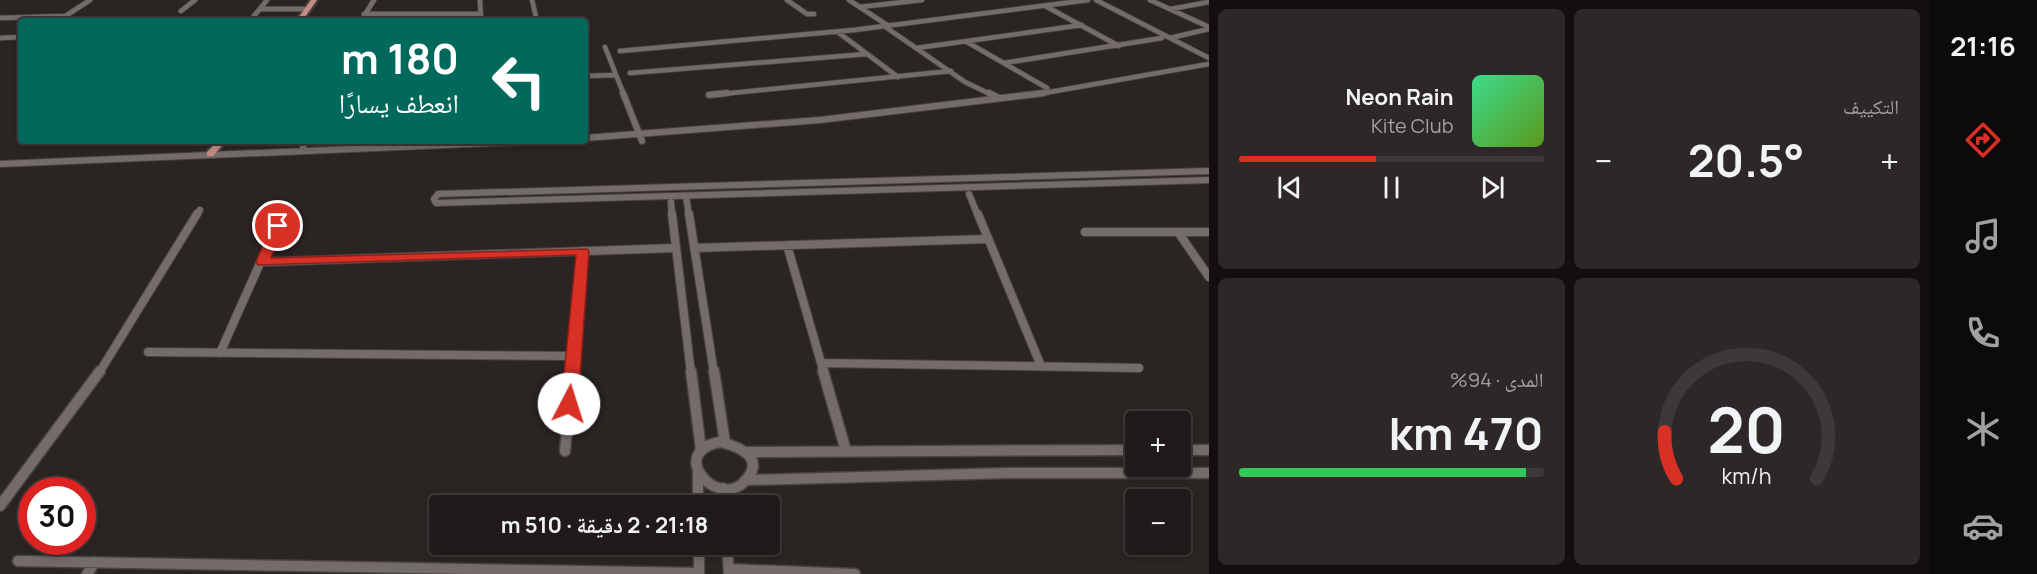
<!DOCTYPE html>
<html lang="ar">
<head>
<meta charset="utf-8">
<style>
  :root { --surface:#201b1a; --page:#2d2827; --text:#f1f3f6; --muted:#a2a1a2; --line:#3d3939; --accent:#d93025 }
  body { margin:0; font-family:Manrope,"Noto Naskh Arabic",sans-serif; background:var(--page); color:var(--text); direction:rtl; height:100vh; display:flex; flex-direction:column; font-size:22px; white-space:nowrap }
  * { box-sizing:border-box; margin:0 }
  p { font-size:20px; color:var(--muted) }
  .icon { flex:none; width:33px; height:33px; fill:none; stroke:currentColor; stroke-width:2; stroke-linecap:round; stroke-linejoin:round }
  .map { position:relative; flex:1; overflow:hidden; direction:ltr }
  .details { display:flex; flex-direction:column; gap:9px; padding:9px; background:#120f0e; width:720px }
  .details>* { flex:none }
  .top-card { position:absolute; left:18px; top:18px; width:570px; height:126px; border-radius:6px; box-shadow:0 3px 9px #0003,0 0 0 2px var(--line); direction:rtl; background:#00695c; color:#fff; overflow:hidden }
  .tools { position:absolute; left:1125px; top:411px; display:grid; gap:12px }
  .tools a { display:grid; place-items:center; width:66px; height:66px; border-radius:6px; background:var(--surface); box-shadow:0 3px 9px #0003,0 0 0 2px var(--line); font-size:30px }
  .speed { position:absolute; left:18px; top:477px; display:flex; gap:12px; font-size:30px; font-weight:700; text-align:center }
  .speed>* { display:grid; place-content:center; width:78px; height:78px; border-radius:50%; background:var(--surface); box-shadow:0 3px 9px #0003,0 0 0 2px var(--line); line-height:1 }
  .speed .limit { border:9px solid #d22; background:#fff; color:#111 }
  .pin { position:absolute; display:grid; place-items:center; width:51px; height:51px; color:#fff; margin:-26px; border:3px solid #fff; border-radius:50%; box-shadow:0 2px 6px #0007 }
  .me { position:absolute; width:66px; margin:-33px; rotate:5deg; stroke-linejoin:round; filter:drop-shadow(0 0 4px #0008) }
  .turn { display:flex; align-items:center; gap:21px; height:126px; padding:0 30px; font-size:27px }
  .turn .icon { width:78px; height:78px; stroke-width:2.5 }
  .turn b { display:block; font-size:42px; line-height:51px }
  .big { font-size:45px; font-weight:700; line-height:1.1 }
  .details .widget { flex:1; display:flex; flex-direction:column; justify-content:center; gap:9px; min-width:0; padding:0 21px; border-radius:9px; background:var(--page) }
  .details .dial { align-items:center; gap:0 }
  .dial svg { height:156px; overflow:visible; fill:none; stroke:var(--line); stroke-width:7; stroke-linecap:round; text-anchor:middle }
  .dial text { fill:var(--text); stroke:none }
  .song { display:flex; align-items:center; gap:18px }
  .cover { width:72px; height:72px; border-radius:9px; background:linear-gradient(135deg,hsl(150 70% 55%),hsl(90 70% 35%)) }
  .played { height:6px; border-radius:3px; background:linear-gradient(90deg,var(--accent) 45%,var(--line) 45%) }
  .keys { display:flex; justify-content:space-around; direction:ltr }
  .heat { display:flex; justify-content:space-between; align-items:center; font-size:33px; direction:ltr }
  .charge { height:9px; border-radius:4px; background:linear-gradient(90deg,#34c759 94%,var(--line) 0) }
  .details .tiles { flex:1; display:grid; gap:9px; grid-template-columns:repeat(2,1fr) }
  .trip { position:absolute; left:429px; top:495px; width:351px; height:60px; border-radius:6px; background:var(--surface); box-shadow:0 3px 9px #0003,0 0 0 2px var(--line); font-weight:700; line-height:60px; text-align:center; direction:rtl }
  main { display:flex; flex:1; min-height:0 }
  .tab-bar { display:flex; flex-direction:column; width:108px; justify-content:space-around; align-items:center; background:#0d0b0a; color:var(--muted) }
  .tab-bar .icon { width:42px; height:42px }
  .tab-bar .selected { color:var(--accent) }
  .tab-bar b { font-size:27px; color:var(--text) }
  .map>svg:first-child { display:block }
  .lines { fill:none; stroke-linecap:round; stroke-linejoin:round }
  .minor-far3-casing { stroke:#484241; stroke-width:6 }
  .minor-far2-casing { stroke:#484241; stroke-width:8 }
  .minor-far1-casing { stroke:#484241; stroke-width:10 }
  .minor-casing { stroke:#484241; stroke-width:13 }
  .major-casing { stroke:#484241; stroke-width:4 }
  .minor-far3 { stroke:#746c6b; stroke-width:4.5 }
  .minor-far2 { stroke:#746c6b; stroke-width:6 }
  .minor-far1 { stroke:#746c6b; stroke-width:8 }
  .minor { stroke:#746c6b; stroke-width:10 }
  .major { fill:#c48d85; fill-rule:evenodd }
  .route { fill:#d93025; stroke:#8d1f18; stroke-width:1.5 }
</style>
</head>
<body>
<main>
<nav class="tab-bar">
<b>21:16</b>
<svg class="icon selected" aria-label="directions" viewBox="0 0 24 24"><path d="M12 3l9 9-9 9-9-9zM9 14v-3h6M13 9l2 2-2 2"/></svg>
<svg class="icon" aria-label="music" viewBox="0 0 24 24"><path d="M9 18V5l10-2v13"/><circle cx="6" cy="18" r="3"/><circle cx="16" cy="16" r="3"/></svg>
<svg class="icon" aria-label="phone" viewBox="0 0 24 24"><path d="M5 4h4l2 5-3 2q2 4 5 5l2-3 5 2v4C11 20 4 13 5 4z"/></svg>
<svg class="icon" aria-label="climate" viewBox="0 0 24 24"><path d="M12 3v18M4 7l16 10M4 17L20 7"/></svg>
<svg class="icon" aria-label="car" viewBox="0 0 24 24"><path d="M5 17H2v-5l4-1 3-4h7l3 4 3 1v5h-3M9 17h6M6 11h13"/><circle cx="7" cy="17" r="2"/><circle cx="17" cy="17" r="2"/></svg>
</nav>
<section class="details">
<div class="tiles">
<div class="widget"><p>التكييف</p>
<div class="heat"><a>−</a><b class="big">20.5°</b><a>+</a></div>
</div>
<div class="widget">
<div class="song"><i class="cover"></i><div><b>Neon Rain</b><p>Kite Club</p></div></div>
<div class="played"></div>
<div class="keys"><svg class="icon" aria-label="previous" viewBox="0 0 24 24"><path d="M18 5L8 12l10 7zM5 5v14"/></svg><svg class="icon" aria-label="pause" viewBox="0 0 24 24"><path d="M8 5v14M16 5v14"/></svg><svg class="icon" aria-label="next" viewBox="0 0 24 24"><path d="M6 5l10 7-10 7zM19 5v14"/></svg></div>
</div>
<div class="widget dial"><svg viewBox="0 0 100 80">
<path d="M14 69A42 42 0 1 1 86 69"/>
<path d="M14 69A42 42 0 0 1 8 45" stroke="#d93025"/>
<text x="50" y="56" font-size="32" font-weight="700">20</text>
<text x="50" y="72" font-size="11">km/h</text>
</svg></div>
<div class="widget"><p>المدى · 94%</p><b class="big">470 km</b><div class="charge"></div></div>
</div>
</section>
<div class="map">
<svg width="1209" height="574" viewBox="0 0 1209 574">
  <rect width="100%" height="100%" fill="#2a2423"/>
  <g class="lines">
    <g class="minor-far3-casing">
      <path id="minor-far3" d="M 480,0 L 481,21
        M 532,0 L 537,21
        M 787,0 L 807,14 L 814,14
        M 849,0 L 887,25
        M 1096,0 L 1209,58
        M 1150,0 L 1209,27
        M 860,7 L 922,0
        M 1047,7 L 1119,46
        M 260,9 L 307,9
        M 1171,9 L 1209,2
        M 181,11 L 195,0
        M 364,14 L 481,14
        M 0,18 L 65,16
        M 61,19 L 90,0
        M 250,21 L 267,0
        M 361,21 L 374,0
        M 887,28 L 965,82 L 992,95
        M 839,33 L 898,77
        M 0,38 L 21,37
        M 1170,38 L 1209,29
        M 967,42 L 1047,88
        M 605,47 L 624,95
        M 917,48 L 1082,25
        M 620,51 L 854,30 L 1088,0
        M 1004,63 L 1162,38
        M 630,73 L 867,54
        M 585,76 L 616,75
        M 712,95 L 951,71
        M 1033,95 L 1209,64"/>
    </g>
    <g class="minor-far2-casing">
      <path id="minor-far2" d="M 623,93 L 642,141
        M 989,93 L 999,98
        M 709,95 L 727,93
        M 585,138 L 820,120 L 1044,93
        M 303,147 L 306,141
        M 0,164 L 541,141
        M 1209,171 L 438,194 L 434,199 L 436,203 L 1209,180
        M 969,194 L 978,216
        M 686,196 L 689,216
        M 671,202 L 672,216
        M 196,216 L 200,210
        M 282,216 L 285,208"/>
    </g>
    <g class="minor-far1-casing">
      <path id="minor-far1" d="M 672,214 L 691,373
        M 689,214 L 714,373
        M 978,214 L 1041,366
        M 1085,232 L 1209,232
        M 1178,232 L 1209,277
        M 787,245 L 824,373
        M 694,248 L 987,239
        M 262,262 L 675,248
        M 148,352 L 574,356
        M 220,353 L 282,214
        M 821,363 L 1139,368
        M 99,373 L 197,214
        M 572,373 L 583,251"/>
    </g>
    <g class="minor-casing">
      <path id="minor" d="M 691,371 L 701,450
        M 714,371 L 725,443
        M 823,371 L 846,451
        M 720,442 C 741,447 768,459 743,483 C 716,508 667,452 720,442 Z
        M 1180,450 L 1209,450
        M 565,451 L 572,371
        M 746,452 L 1136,450
        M 698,473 L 698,506
        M 749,480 L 1007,473 L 1209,473
        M 723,488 L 724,506
        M 0,506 L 100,371
        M 699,544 L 699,574
        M 727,544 L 729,574
        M 18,561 L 699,573
        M 729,569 L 855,574
        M 87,574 L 95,562"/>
    </g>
    <g class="major-casing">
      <path id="major" d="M 311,0 L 317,0 L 302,21 L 296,21 Z
        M 218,141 L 226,141 L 213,156 L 207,156 L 207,152 Z"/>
    </g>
    <use href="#minor-far3" class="minor-far3"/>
    <use href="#minor-far2" class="minor-far2"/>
    <use href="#minor-far1" class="minor-far1"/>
    <use href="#minor" class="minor"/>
    <use href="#major" class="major"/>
  </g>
  <path class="route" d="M 278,222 L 284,226 L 271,258 L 587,249 L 589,251 L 578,404 L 575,408 L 564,408 L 561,404 L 576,255 L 258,265 L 256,262 L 271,226 Z"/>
</svg>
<div class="tools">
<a>+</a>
<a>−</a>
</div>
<div class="speed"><div class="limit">30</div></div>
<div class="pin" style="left:278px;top:226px;background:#d93025"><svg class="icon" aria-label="arrive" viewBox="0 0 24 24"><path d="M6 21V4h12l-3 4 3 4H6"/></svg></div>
<svg class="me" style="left:569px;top:404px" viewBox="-20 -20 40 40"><circle r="19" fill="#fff"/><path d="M0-13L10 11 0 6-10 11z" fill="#d93025"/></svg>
<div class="trip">21:18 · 2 دقيقة · 510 m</div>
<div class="top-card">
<div class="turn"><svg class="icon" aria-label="left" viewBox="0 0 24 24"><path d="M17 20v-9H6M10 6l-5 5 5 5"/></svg><div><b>180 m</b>انعطف يسارًا</div></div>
</div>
</div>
</main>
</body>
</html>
